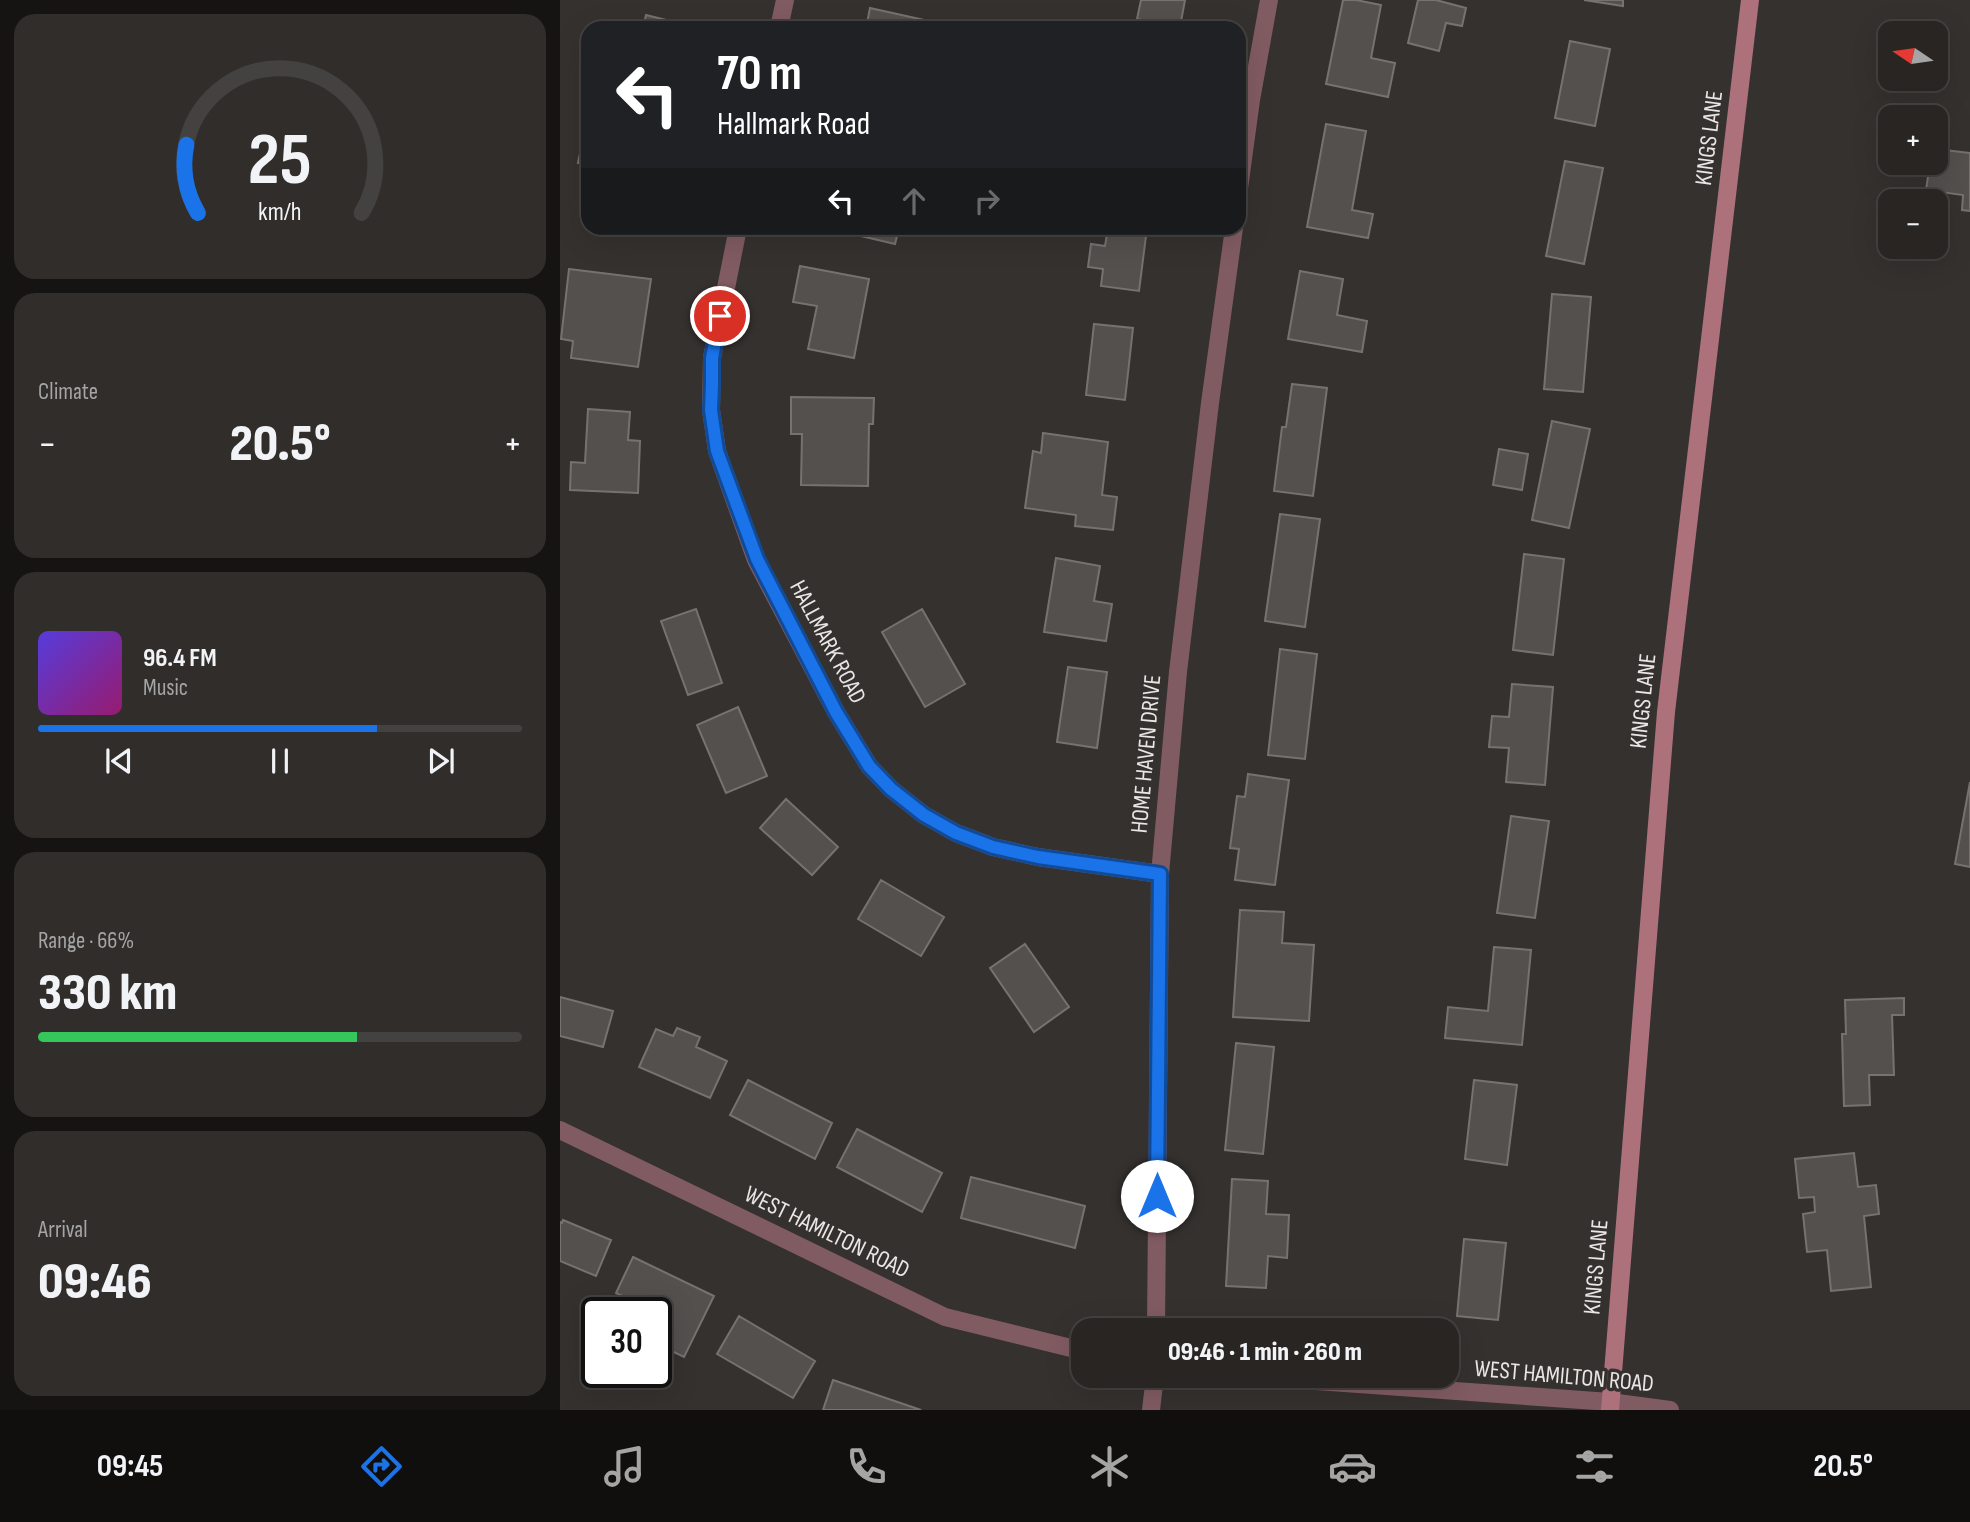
<!DOCTYPE html>
<html lang="en">
<head>
<meta charset="utf-8">
<style>
  :root { --surface:#282523; --page:#302d2b; --text:#f1f3f6; --muted:#a5a5a6; --line:#444241; --accent:#1a73e8 }
  body { margin:0; font-family:"Sofia Sans Condensed",sans-serif; background:var(--page); color:var(--text); height:100vh; display:flex; flex-direction:column; font-size:26px; white-space:nowrap }
  * { box-sizing:border-box; margin:0 }
  p { font-size:23px; color:var(--muted) }
  .icon { flex:none; width:38px; height:38px; fill:none; stroke:currentColor; stroke-width:2; stroke-linecap:round; stroke-linejoin:round }
  .map { position:relative; flex:1; overflow:hidden }
  .sheet { display:flex; flex-direction:column; gap:14px; padding:14px; background:#161413; width:560px }
  .sheet>* { flex:none }
  .guide { position:absolute; left:21px; top:21px; width:665px; height:214px; border-radius:21px; box-shadow:0 7px 28px #0002,0 0 0 2px var(--line); background:#202124; color:#fff; overflow:hidden }
  .needle { width:46px; rotate:283deg }
  .tools { position:absolute; left:1318px; top:21px; display:grid; gap:14px }
  .tools a { display:grid; place-items:center; width:70px; height:70px; border-radius:14px; background:var(--surface); box-shadow:0 7px 28px #0002,0 0 0 2px var(--line); font-size:35px }
  .speed { position:absolute; left:21px; top:1297px; display:flex; gap:14px; font-size:35px; font-weight:700; text-align:center }
  .speed>* { display:grid; place-content:center; width:91px; height:91px; border-radius:50%; background:var(--surface); box-shadow:0 7px 28px #0002,0 0 0 2px var(--line); line-height:1 }
  .speed .limit { border:4px solid #111; border-radius:10px; background:#fff; color:#111 }
  .pin { position:absolute; display:grid; place-items:center; width:60px; height:60px; color:#fff; margin:-30px; border:4px solid #fff; border-radius:50%; box-shadow:0 2px 7px #0007 }
  .me { position:absolute; width:77px; margin:-38px; rotate:0deg; stroke-linejoin:round; filter:drop-shadow(0 0 5px #0008) }
  .turn { display:flex; align-items:center; gap:24px; height:147px; padding:0 21px; font-size:32px }
  .turn .icon { width:91px; height:91px; stroke-width:2.5 }
  .turn b { display:block; font-size:49px; line-height:60px }
  .lanes { display:flex; align-items:center; height:66px; padding:0 21px; background:#0003; justify-content:center; gap:35px; direction:ltr }
  .lanes .off { opacity:.35 }
  .big { font-size:52px; font-weight:800; line-height:1.1 }
  .sheet .tile { flex:1; display:flex; flex-direction:column; justify-content:center; gap:10px; min-width:0; padding:0 24px; border-radius:21px; background:var(--page) }
  .sheet .dial { align-items:center; gap:0 }
  .dial svg { height:182px; overflow:visible; fill:none; stroke:var(--line); stroke-width:7; stroke-linecap:round; text-anchor:middle }
  .dial text { fill:var(--text); stroke:none }
  .song { display:flex; align-items:center; gap:21px }
  .cover { width:84px; height:84px; border-radius:10px; background:linear-gradient(135deg,hsl(250 70% 55%),hsl(320 70% 35%)) }
  .played { height:7px; border-radius:4px; background:linear-gradient(90deg,var(--accent) 70%,var(--line) 70%) }
  .keys { display:flex; justify-content:space-around; direction:ltr }
  .heat { display:flex; justify-content:space-between; align-items:center; font-size:38px; direction:ltr }
  .charge { height:10px; border-radius:5px; background:linear-gradient(90deg,#34c759 66%,var(--line) 0) }
  .trip { position:absolute; left:511px; top:1318px; width:388px; height:70px; border-radius:21px; background:var(--surface); box-shadow:0 7px 28px #0002,0 0 0 2px var(--line); font-weight:800; line-height:70px; text-align:center }
  .tabs { display:flex; height:112px; justify-content:space-around; align-items:center; background:#100f0e; color:var(--muted) }
  .tabs .icon { width:49px; height:49px }
  .tabs .selected { color:var(--accent) }
  .tabs b { font-size:32px; color:var(--text) }
  main { display:flex; flex:1; min-height:0 }
  .map>svg:first-child { display:block }
  .building { fill:#54504e; stroke:#777270; stroke-width:2 }
  .lines { fill:none; stroke-linecap:round; stroke-linejoin:round }
  .street { stroke:#815b62; stroke-width:18 }
  .secondary { stroke:#ad717c; stroke-width:18 }
  .route-casing { stroke:#114b97; stroke-width:18 }
  .route { stroke:#1a73e8; stroke-width:12 }
  .labels { text-anchor:middle; dominant-baseline:central; stroke-width:7; stroke-linejoin:round; paint-order:stroke }
  .street-label { font-size:24px; fill:#e9e6e5; stroke:#35312f }
</style>
</head>
<body>
<main>
<section class="sheet">
<div class="tile dial"><svg viewBox="0 0 100 80">
<path d="M14 69A42 42 0 1 1 86 69"/>
<path d="M14 69A42 42 0 0 1 9 39" stroke="#1a73e8"/>
<text x="50" y="56" font-size="32" font-weight="700">25</text>
<text x="50" y="72" font-size="11">km/h</text>
</svg></div>
<div class="tile"><p>Climate</p>
<div class="heat"><a>−</a><b class="big">20.5°</b><a>+</a></div>
</div>
<div class="tile">
<div class="song"><i class="cover"></i><div><b>96.4 FM</b><p>Music</p></div></div>
<div class="played"></div>
<div class="keys"><svg class="icon" aria-label="previous" viewBox="0 0 24 24"><path d="M18 5L8 12l10 7zM5 5v14"/></svg><svg class="icon" aria-label="pause" viewBox="0 0 24 24"><path d="M8 5v14M16 5v14"/></svg><svg class="icon" aria-label="next" viewBox="0 0 24 24"><path d="M6 5l10 7-10 7zM19 5v14"/></svg></div>
</div>
<div class="tile"><p>Range · 66%</p><b class="big">330 km</b><div class="charge"></div></div>
<div class="tile"><p>Arrival</p><b class="big">09:46</b></div>
</section>
<div class="map">
<svg width="1410" height="1410" viewBox="0 0 1410 1410">
  <rect width="100%" height="100%" fill="#35312f"/>
  <path class="building" d="M 581,0 L 625,0 L 620,27 L 577,19 Z
    M 783,0 L 796,0 L 821,5 L 811,58 L 835,63 L 828,97 L 766,84 Z
    M 858,0 L 876,0 L 906,8 L 902,26 L 886,23 L 879,51 L 848,43 Z
    M 1024,0 L 1063,0 L 1063,6 Z
    M 310,8 L 369,21 L 368,28 L 306,28 Z
    M 86,15 L 139,28 L 83,28 Z
    M 1010,41 L 1050,49 L 1035,126 L 995,118 Z
    M 766,124 L 806,131 L 792,210 L 813,214 L 808,238 L 747,227 Z
    M 24,134 L 28,135 L 28,165 L 18,163 Z
    M 1376,149 L 1410,153 L 1410,211 L 1402,210 L 1403,195 L 1366,190 L 1370,163 L 1376,163 Z
    M 1005,161 L 1043,168 L 1024,264 L 986,256 Z
    M 285,228 L 339,228 L 335,244 L 284,232 Z
    M 548,228 L 587,228 L 579,291 L 541,286 L 543,269 L 528,267 L 531,244 L 545,246 Z
    M 240,266 L 309,279 L 294,358 L 248,349 L 257,306 L 233,302 Z
    M 9,269 L 91,279 L 78,367 L 11,358 L 13,341 L 1,339 Z
    M 740,271 L 783,279 L 777,315 L 807,321 L 802,352 L 728,339 Z
    M 992,294 L 1031,297 L 1023,392 L 984,389 Z
    M 534,324 L 573,328 L 565,400 L 526,395 Z
    M 732,384 L 767,388 L 753,496 L 714,491 L 722,427 L 726,427 Z
    M 231,397 L 314,398 L 313,424 L 309,424 L 308,486 L 241,485 L 242,434 L 231,434 Z
    M 28,409 L 70,412 L 68,440 L 80,441 L 78,493 L 10,490 L 11,462 L 25,463 Z
    M 992,421 L 1030,429 L 1009,528 L 972,520 Z
    M 483,433 L 548,442 L 542,495 L 557,497 L 553,530 L 515,526 L 516,515 L 465,508 L 473,451 L 481,453 Z
    M 939,449 L 968,454 L 962,490 L 933,485 Z
    M 720,514 L 760,519 L 745,627 L 705,621 Z
    M 964,554 L 1004,559 L 993,655 L 953,650 Z
    M 496,558 L 540,566 L 534,601 L 552,604 L 546,641 L 484,632 Z
    M 136,609 L 162,683 L 128,695 L 101,621 Z
    M 362,609 L 405,684 L 365,707 L 322,632 Z
    M 720,649 L 757,654 L 745,759 L 708,755 Z
    M 508,667 L 547,672 L 537,748 L 497,742 Z
    M 952,684 L 993,687 L 985,785 L 946,782 L 949,748 L 929,747 L 932,716 L 949,717 Z
    M 178,707 L 207,776 L 166,793 L 137,725 Z
    M 688,774 L 729,780 L 715,885 L 675,880 L 679,849 L 670,848 L 677,796 L 685,797 Z
    M 1410,782 L 1410,867 L 1395,864 Z
    M 226,799 L 278,847 L 252,875 L 200,828 Z
    M 951,816 L 989,821 L 975,918 L 937,913 Z
    M 321,880 L 384,917 L 361,956 L 298,919 Z
    M 680,910 L 724,912 L 722,943 L 754,945 L 749,1021 L 673,1017 Z
    M 465,944 L 509,1007 L 474,1032 L 430,968 Z
    M 934,947 L 971,950 L 962,1045 L 885,1038 L 888,1007 L 928,1011 Z
    M 0,997 L 53,1011 L 43,1047 L 0,1036 Z
    M 1344,998 L 1344,1015 L 1332,1015 L 1334,1075 L 1309,1075 L 1310,1105 L 1284,1106 L 1282,1034 L 1286,1034 L 1285,1000 Z
    M 117,1028 L 140,1037 L 136,1047 L 167,1061 L 150,1098 L 79,1067 L 96,1029 L 113,1036 Z
    M 676,1043 L 714,1047 L 703,1154 L 665,1150 Z
    M 188,1080 L 272,1123 L 255,1159 L 170,1115 Z
    M 914,1080 L 957,1085 L 947,1165 L 905,1159 Z
    M 297,1129 L 382,1173 L 362,1212 L 277,1167 Z
    M 1294,1153 L 1298,1187 L 1316,1185 L 1319,1214 L 1304,1216 L 1311,1287 L 1271,1291 L 1267,1250 L 1247,1252 L 1243,1214 L 1255,1212 L 1254,1197 L 1239,1198 L 1235,1159 Z
    M 411,1177 L 525,1206 L 515,1248 L 401,1218 Z
    M 672,1179 L 708,1181 L 706,1214 L 729,1215 L 727,1258 L 708,1256 L 706,1288 L 666,1286 Z
    M 3,1220 L 51,1240 L 36,1276 L 0,1261 L 0,1222 L 2,1223 Z
    M 904,1239 L 946,1243 L 938,1320 L 897,1316 Z
    M 73,1257 L 154,1296 L 124,1357 L 99,1345 L 111,1319 L 56,1293 Z
    M 179,1316 L 255,1361 L 233,1398 L 157,1354 Z
    M 273,1380 L 361,1410 L 263,1410 Z"/>
  <g class="lines">
    <path class="street" d="M 219,28 L 225,0
      M 679,188 L 691,100 L 709,0
      M 178,228 L 152,358 L 151,410 L 157,451 L 196,560 L 276,712 L 309,766 L 331,789 L 364,815 L 396,833 L 433,847 L 478,857 L 600,874
      M 0,1130 L 385,1317 L 523,1351
      M 596,1330 L 600,874 L 618,672 L 650,403 L 674,228
      M 684,1376 L 1050,1402 L 1110,1410
      M 591,1410 L 595,1376"/>
    <path class="secondary" d="M 1050,1410 L 1106,712 L 1190,0"/>
  </g>
  <g class="lines">
    <g class="route-casing">
      <path id="route" d="M 160,316 L 152,358 L 152,384 L 151,410 L 157,451 L 197,559 L 276,712 L 309,766 L 331,789 L 364,815 L 396,833 L 433,847 L 478,857 L 600,874 L 597,1196"/>
    </g>
    <use href="#route" class="route"/>
  </g>
  <g class="labels">
    <g class="street-label">
      <text transform="translate(1149 138) rotate(-83)">KINGS LANE</text>
      <text transform="translate(268 642) rotate(62)">HALLMARK ROAD</text>
      <text transform="translate(1083 701) rotate(-84)">KINGS LANE</text>
      <text transform="translate(586 754) rotate(-85)">HOME HAVEN DRIVE</text>
      <text transform="translate(267 1232) rotate(26)">WEST HAMILTON ROAD</text>
      <text transform="translate(1036 1267) rotate(-85)">KINGS LANE</text>
      <text transform="translate(1004 1376) rotate(5)">WEST HAMILTON ROAD</text>
    </g>
  </g>
</svg>
<div class="tools">
<a><svg class="needle" viewBox="-14 -14 28 28"><path d="M0-13l5 13h-10z" fill="#e53935"/><path d="M0 13l5-13h-10z" fill="#a5a5a6"/></svg></a>
<a>+</a>
<a>−</a>
</div>
<div class="speed"><div class="limit">30</div></div>
<div class="pin" style="left:160px;top:316px;background:#d93025"><svg class="icon" aria-label="arrive" viewBox="0 0 24 24"><path d="M6 21V4h12l-3 4 3 4H6"/></svg></div>
<svg class="me" style="left:597px;top:1196px" viewBox="-20 -20 40 40"><circle r="19" fill="#fff"/><path d="M0-13L10 11 0 6-10 11z" fill="#1a73e8"/></svg>
<div class="trip">09:46 · 1 min · 260 m</div>
<div class="guide">
<div class="turn"><svg class="icon" aria-label="left" viewBox="0 0 24 24"><path d="M17 20v-9H6M10 6l-5 5 5 5"/></svg><div><b>70 m</b>Hallmark Road</div></div>
<div class="lanes"><svg class="icon" aria-label="left" viewBox="0 0 24 24"><path d="M17 20v-9H6M10 6l-5 5 5 5"/></svg><svg class="icon off" aria-label="ahead" viewBox="0 0 24 24"><path d="M12 20V5M6 11l6-6 6 6"/></svg><svg class="icon off" aria-label="right" viewBox="0 0 24 24"><path d="M7 20v-9h11M14 6l5 5-5 5"/></svg></div>
</div>
</div>
</main>
<nav class="tabs">
<b>09:45</b>
<svg class="icon selected" aria-label="directions" viewBox="0 0 24 24"><path d="M12 3l9 9-9 9-9-9zM9 14v-3h6M13 9l2 2-2 2"/></svg>
<svg class="icon" aria-label="music" viewBox="0 0 24 24"><path d="M9 18V5l10-2v13"/><circle cx="6" cy="18" r="3"/><circle cx="16" cy="16" r="3"/></svg>
<svg class="icon" aria-label="phone" viewBox="0 0 24 24"><path d="M5 4h4l2 5-3 2q2 4 5 5l2-3 5 2v4C11 20 4 13 5 4z"/></svg>
<svg class="icon" aria-label="climate" viewBox="0 0 24 24"><path d="M12 3v18M4 7l16 10M4 17L20 7"/></svg>
<svg class="icon" aria-label="car" viewBox="0 0 24 24"><path d="M5 17H2v-5l4-1 3-4h7l3 4 3 1v5h-3M9 17h6M6 11h13"/><circle cx="7" cy="17" r="2"/><circle cx="17" cy="17" r="2"/></svg>
<svg class="icon" aria-label="filters" viewBox="0 0 24 24"><path d="M4 7h16M4 17h16"/><circle cx="9" cy="7" r="2"/><circle cx="15" cy="17" r="2"/></svg>
<b>20.5°</b>
</nav>
</body>
</html>
